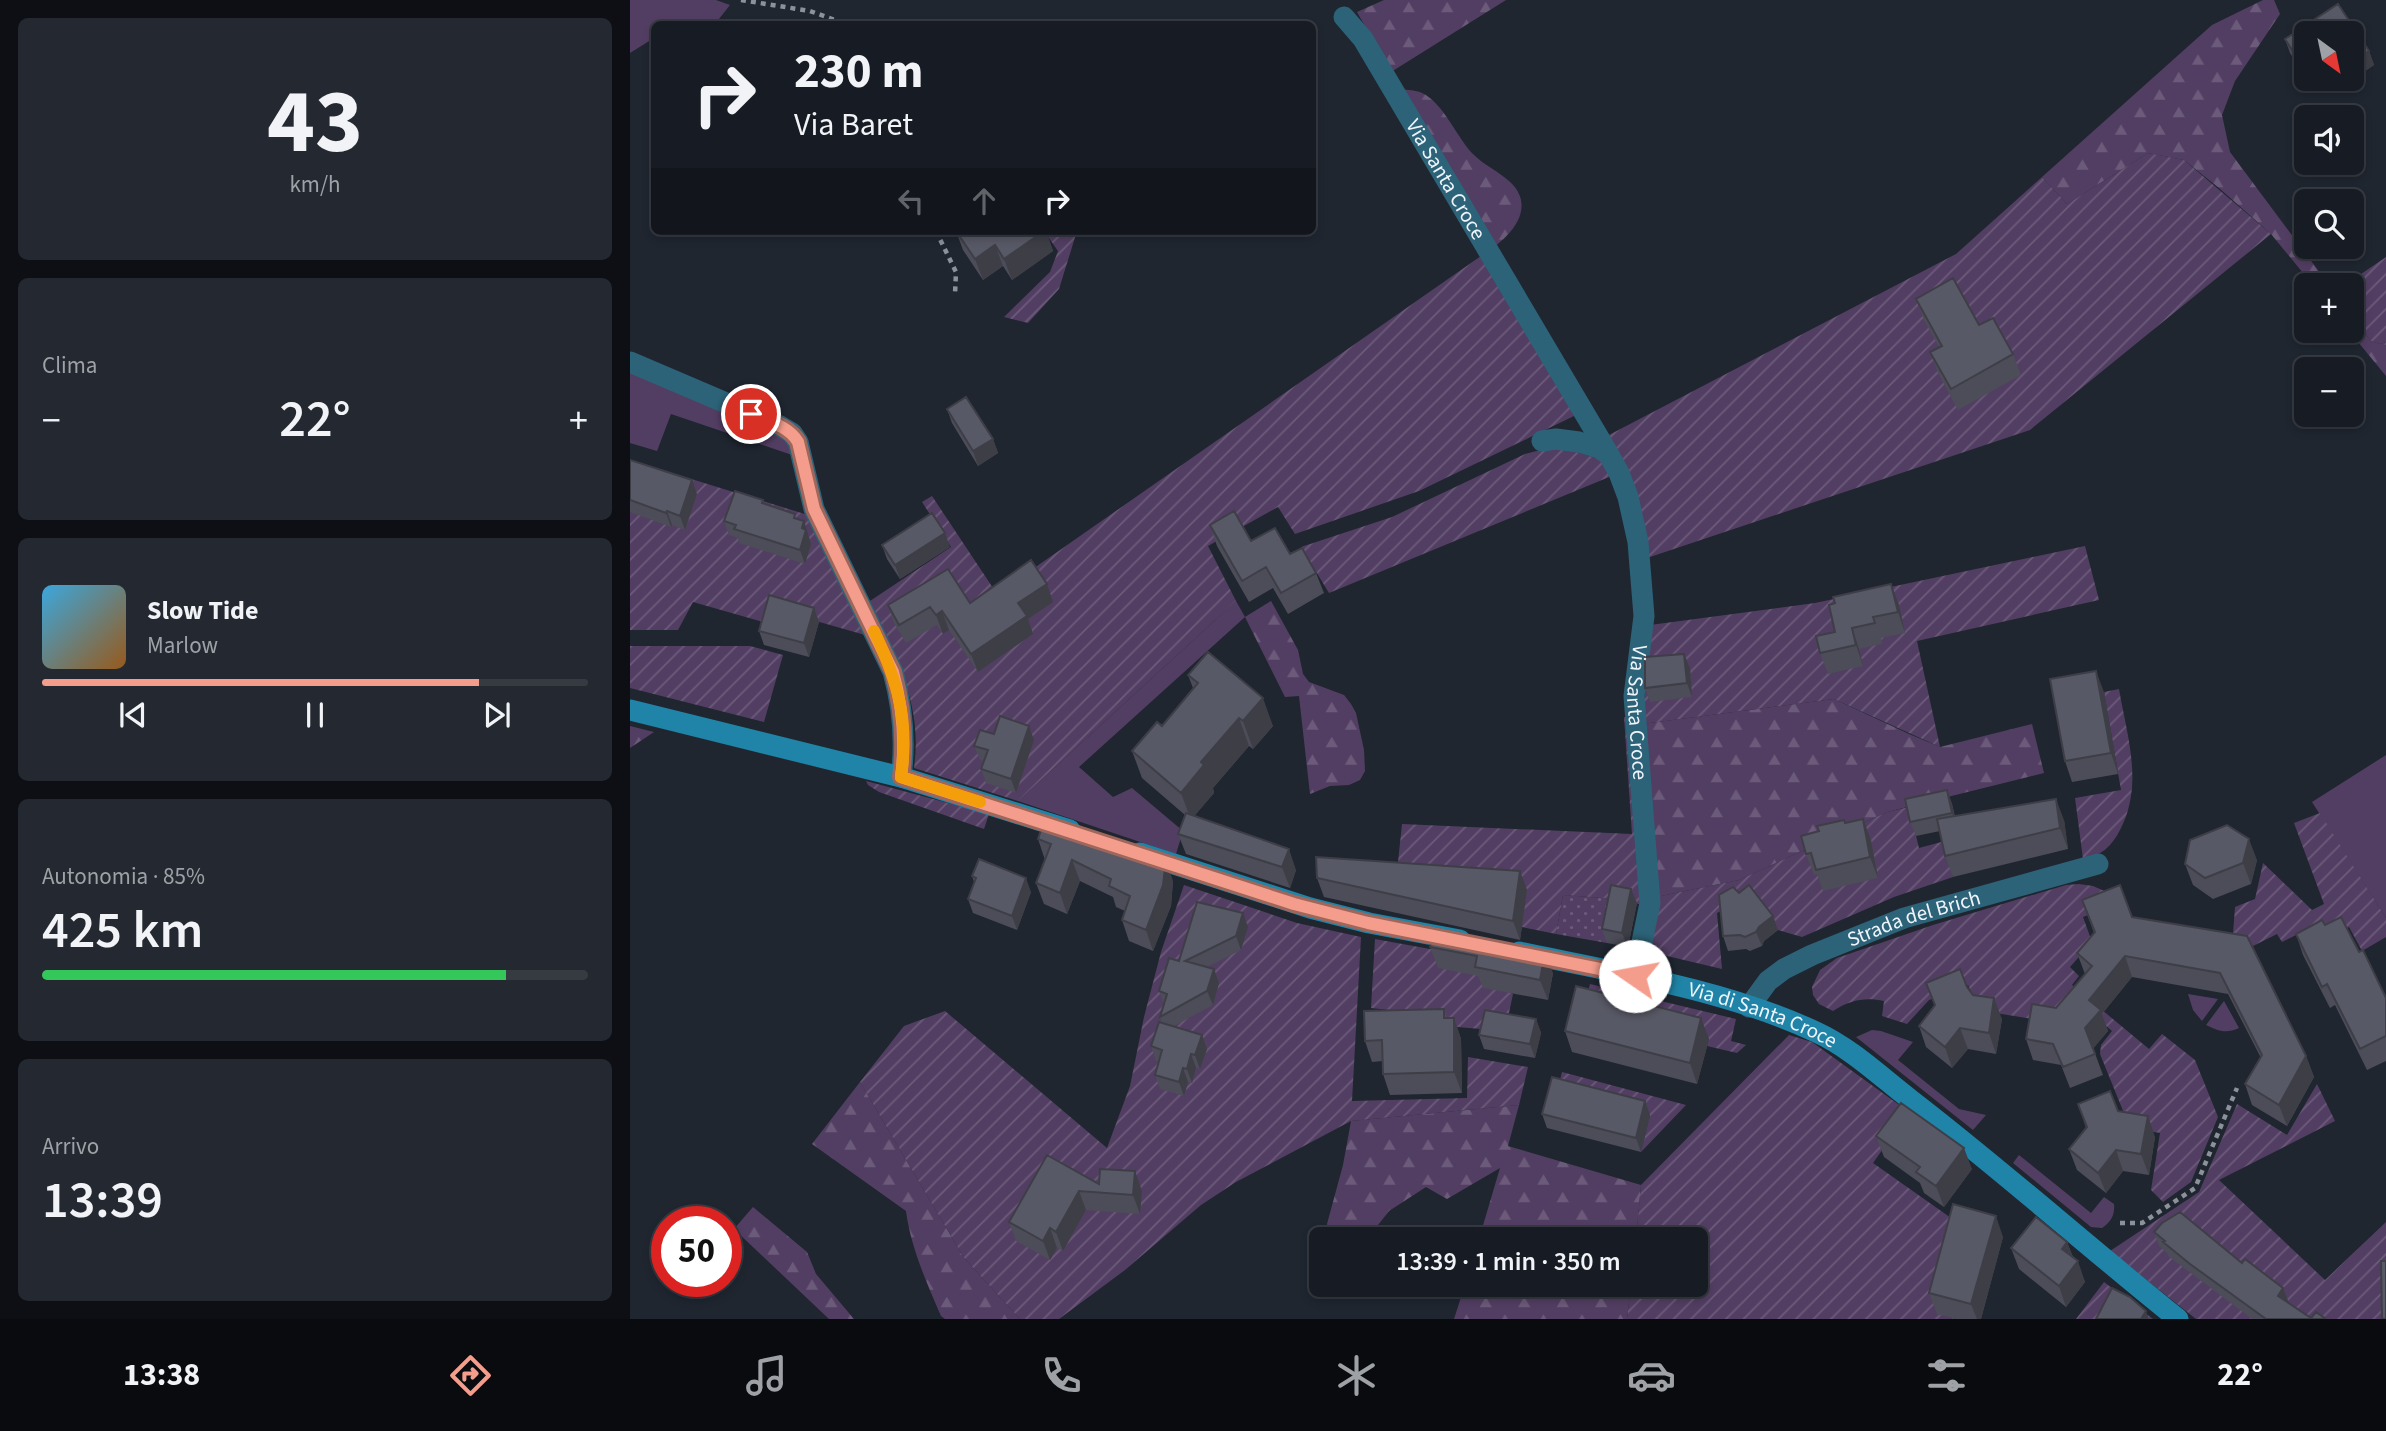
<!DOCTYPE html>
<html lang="it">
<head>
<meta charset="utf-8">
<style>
  :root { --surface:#171c24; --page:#242931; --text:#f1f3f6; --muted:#9ea1a6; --line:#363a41; --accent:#f49d8c }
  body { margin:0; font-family:"Source Sans 3",sans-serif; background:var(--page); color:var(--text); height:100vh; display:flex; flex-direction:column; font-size:26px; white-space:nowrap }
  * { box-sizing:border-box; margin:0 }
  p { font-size:23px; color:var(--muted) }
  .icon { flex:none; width:38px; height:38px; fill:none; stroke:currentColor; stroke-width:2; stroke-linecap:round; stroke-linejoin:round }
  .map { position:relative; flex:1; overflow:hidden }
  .panel { display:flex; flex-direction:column; gap:18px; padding:18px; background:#0d0f14; width:630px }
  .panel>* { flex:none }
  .top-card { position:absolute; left:21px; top:21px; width:665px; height:214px; border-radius:10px; box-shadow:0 4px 10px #0003,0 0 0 2px var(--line); background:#171c24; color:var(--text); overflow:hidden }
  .needle { width:46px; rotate:147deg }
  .controls { position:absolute; left:1664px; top:21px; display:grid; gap:14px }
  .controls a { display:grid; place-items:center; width:70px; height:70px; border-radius:10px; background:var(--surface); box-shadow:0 4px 10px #0003,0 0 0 2px var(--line); font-size:35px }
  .speed { position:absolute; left:21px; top:1206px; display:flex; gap:14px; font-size:35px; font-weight:700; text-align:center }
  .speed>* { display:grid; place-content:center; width:91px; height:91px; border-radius:50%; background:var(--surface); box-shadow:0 4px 10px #0003,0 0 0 2px var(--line); line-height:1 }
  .speed .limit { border:10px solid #d22; background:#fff; color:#111 }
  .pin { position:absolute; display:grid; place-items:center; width:60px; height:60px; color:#fff; margin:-30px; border:4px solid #fff; border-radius:50%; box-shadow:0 2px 7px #0007 }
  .me { position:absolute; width:77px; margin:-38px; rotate:282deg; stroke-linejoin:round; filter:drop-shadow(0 0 5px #0008) }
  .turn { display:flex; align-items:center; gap:24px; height:147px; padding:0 28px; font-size:32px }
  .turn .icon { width:91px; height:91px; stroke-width:2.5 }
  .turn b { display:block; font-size:49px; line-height:60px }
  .lanes { display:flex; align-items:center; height:66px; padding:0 28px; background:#0003; justify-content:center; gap:35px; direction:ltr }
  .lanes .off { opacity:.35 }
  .big { font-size:52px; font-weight:600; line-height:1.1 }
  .panel .tile { flex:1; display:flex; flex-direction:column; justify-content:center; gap:10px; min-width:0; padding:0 24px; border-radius:10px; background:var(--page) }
  .panel .dial { align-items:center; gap:0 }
  .dial b { font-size:91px; line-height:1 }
  .song { display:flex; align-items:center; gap:21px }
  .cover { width:84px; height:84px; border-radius:10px; background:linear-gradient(135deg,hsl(200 70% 55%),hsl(30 70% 35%)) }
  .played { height:7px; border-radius:4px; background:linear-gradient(90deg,var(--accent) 80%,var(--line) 80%) }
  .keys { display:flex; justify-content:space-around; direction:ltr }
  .heat { display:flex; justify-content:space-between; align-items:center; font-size:38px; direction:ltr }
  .charge { height:10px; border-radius:5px; background:linear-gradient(90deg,#34c759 85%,var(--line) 0) }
  .trip { position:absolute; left:679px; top:1227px; width:399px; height:70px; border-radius:10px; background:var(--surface); box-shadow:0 4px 10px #0003,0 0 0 2px var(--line); font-weight:600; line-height:70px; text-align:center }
  .dock { display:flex; height:112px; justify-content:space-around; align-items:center; background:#090b0e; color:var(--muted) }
  .dock .icon { width:49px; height:49px }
  .dock .selected { color:var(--accent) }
  .dock b { font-size:32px; color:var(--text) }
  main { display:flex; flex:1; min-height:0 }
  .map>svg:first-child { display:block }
  .grass { fill:#533e63 }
  .forest { fill:url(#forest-firs) }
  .park { fill:url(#park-dots) }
  .garden { fill:url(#garden-furrows) }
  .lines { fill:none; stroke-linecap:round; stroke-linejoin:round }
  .path { stroke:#8c929b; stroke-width:4.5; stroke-dasharray:5 5; stroke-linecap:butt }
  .street { stroke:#2c6378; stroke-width:21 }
  .secondary { stroke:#1f84a7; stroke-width:21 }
  .wall { fill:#4c4d58 }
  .shaded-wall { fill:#3e3e47 }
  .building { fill:#585966; stroke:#3e3e47; stroke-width:2 }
  .route-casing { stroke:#9f665b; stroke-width:18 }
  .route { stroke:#f49d8c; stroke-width:12 }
  .slow { stroke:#f59e0b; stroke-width:12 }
  .labels { text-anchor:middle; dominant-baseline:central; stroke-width:7; stroke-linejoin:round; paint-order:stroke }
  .street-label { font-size:21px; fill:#eff4fb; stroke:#151d26 }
</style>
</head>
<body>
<main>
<section class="panel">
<div class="tile dial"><b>43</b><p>km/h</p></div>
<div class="tile"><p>Clima</p>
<div class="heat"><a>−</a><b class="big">22°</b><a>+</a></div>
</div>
<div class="tile">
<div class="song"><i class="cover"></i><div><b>Slow Tide</b><p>Marlow</p></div></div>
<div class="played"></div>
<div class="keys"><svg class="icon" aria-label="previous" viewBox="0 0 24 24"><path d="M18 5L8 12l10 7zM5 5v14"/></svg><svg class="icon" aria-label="pause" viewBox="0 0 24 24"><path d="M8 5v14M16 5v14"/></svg><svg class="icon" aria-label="next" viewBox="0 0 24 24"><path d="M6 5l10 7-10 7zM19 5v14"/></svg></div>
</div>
<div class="tile"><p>Autonomia · 85%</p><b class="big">425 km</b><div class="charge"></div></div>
<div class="tile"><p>Arrivo</p><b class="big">13:39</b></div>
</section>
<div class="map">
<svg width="1756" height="1319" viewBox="0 0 1756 1319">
  <defs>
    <pattern id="forest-firs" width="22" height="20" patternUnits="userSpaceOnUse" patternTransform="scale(1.75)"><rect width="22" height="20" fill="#533e63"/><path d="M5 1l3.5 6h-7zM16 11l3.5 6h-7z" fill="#6c5a7a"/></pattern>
    <pattern id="park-dots" width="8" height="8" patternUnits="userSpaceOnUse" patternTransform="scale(1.75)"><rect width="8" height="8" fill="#533e63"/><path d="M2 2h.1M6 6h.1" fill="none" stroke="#6c5a7a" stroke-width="1.8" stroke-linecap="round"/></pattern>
    <pattern id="garden-furrows" width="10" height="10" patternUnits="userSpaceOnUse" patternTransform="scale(1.75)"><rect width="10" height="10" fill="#533e63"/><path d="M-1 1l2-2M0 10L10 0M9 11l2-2" fill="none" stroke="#6c5a7a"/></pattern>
  </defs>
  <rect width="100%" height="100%" fill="#1f2630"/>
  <path class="grass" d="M 0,0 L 86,0 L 100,5 L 85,24 L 24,24 L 24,38 L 0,53 Z
    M 0,367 L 152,433 L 165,456 L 41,414 L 27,451 L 0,443 Z
    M 606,601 L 615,617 L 449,767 L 483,797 L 502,788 L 553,831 L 546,854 L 388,801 Z
    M 1756,755 L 1756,918 L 1682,802 Z
    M 1558,994 L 1588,999 L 1572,1021 L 1563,1010 Z
    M 1594,1001 L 1609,1028 C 1596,1034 1588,1031 1576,1025 Z
    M 1242,1030 L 1251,1031 L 1283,1042 L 1268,1060 L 1329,1109 L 1356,1115 L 1343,1130 L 1226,1037 Z
    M 1389,1155 L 1461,1213 L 1474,1197 L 1484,1204 C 1485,1215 1481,1222 1472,1228 L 1461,1227 L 1383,1163 Z"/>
  <path class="forest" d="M 754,0 L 876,0 L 761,72 L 727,12 Z
    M 1633,0 L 1644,0 L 1650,14 L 1605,81 L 1592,115 L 1600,152 L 1699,285 L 1683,285 L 1641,234 L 1589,188 L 1554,160 L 1518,153 L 1437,204 L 1412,177 L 1582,25 Z
    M 771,89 C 777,90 786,90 792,93 C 813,102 828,140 844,155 C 854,165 868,171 879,181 C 905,204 886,231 864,247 Z
    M 1722,316 L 1741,341 L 1750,344 L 1756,342 L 1756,376 L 1719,331 L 1722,331 Z
    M 641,601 L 668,650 L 673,674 L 679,682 L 714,695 L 721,704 L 726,713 L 734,750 L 735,771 L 730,780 L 719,785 L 700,786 L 680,794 L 669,696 L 655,697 L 615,617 Z
    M 1204,699 L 1279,734 L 1310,747 L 1402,724 L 1414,773 L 1257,812 L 1109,880 L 1026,897 L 1012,724 Z
    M 0,726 L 24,732 L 0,748 Z
    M 230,1082 L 334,1258 L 390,1319 L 315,1319 L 311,1316 C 296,1281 281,1248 276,1211 L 182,1144 Z
    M 889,1105 L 878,1146 L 1011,1185 L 1006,1239 L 849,1239 L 870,1168 L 817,1199 L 796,1187 L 759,1211 L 737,1239 L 701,1239 L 697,1224 L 713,1165 L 721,1121 Z
    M 123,1207 L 177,1252 L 186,1274 L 224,1319 L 199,1319 L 104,1229 Z
    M 835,1285 L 835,1284 L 1001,1285 L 997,1319 L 824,1319 Z"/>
  <path class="park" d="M 933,895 L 986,899 L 977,943 L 926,934 Z"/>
  <path class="garden" d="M 1518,153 L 1554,160 L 1641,234 L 1400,430 L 1017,558 L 977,436 L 1326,254 L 1412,177 L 1437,204 Z
    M 414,231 L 447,231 L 429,289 L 398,323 L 374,317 L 420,272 L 428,251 Z
    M 851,256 L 946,415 L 789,491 L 665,534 L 648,507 L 578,546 L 606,601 L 388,801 L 284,768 C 293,704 266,657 240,601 L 321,547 L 292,502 L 302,496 L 367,594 Z
    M 1756,257 L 1756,342 L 1750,344 L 1741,341 L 1722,316 L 1722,285 L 1715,285 Z
    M 926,446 L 970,459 L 984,475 L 699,593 L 671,547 L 762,517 L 895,454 Z
    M 0,460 L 178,515 L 235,635 L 144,609 L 140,624 L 63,602 L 48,630 L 0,630 Z
    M 1455,546 L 1469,600 L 1287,641 L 1310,747 L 1204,699 L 1012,724 L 1020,625 L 1185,603 Z
    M 0,646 L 120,646 L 153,655 L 134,722 L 0,688 Z
    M 1489,689 C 1497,736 1514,785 1490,830 C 1482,846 1471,856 1453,859 L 1445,798 L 1491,790 L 1474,692 Z
    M 994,717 L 1000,717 L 1013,905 L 986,899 L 933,895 L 926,934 L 892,927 L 766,881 L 772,824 L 1002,834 Z
    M 236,781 L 359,814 L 354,829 L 249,792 L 238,785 Z
    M 1279,807 L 1289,848 L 1315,841 L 1323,877 L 1264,897 L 1172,937 L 1148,930 L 1124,899 L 1108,902 L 1087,913 L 1092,969 L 1016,951 L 1026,897 L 1109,880 L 1257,812 Z
    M 1690,813 L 1756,918 L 1756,937 L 1732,951 L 1719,927 L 1692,940 L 1680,928 L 1652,942 L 1647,934 L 1613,951 L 1603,934 L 1605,907 L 1625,899 L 1633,863 L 1682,910 L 1694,904 L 1664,823 Z
    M 1449,884 L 1463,886 L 1495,900 L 1453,917 L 1462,942 L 1440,967 L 1449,976 L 1442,985 L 1519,1049 L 1532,1034 L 1565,1060 L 1588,1117 L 1561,1182 L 1533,1202 L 1521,1190 L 1530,1133 L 1500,1128 L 1470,1054 L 1471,1045 L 1482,1031 L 1448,1002 L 1428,1023 L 1353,1011 L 1348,1007 L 1338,985 L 1299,1000 L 1277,1024 L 1252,1016 L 1254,1001 C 1235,997 1220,1000 1203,1011 L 1189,1004 L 1183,995 L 1182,987 L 1190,970 L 1207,958 L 1303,925 L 1436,885 Z
    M 554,885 L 667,923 L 731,937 L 722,1101 L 837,1098 L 838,1057 L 898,1067 L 889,1105 L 721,1121 L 606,1182 L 571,1205 L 495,1270 L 429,1319 L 390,1319 L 334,1258 L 230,1082 L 274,1026 L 315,1011 L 477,1148 L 500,1086 L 514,1017 L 531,952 Z
    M 745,939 L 811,951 L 883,994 L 876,1027 L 851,1029 L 768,1022 L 768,1011 L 741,1008 Z
    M 960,984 L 1106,1019 L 1101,1041 L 1116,1045 L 1107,1053 L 1077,1046 L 1079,1039 L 954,1007 Z
    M 1159,1035 L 1182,1042 L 1279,1112 L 1243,1163 L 1331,1225 L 1307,1313 L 1326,1319 L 997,1319 L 1001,1285 L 1066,1284 L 1066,1239 L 1006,1239 L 1011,1185 Z
    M 932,1072 L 1056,1105 L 1011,1152 L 1020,1115 L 927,1091 Z
    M 1687,1084 L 1705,1121 L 1589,1180 L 1695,1280 L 1756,1222 L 1756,1319 L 1566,1319 L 1480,1251 L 1569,1192 L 1607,1104 L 1657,1135 Z
    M 1474,1282 L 1523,1319 L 1446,1319 Z"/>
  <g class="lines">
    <path class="path" d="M 111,0 L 180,11 L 216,24
      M 306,231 L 326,272 L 325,294
      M 1490,1223 L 1512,1223 L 1565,1188 L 1607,1088"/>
    <g class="street">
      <path id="s1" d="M 714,17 L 733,39 L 978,453"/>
      <path d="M 0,362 L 150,426 L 162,433 L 168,442 L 184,509 L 263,672 C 273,708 276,740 271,777"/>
      <path id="s2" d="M 912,441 L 926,439 L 949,442 L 969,448 L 979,455 L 989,473 L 998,497 L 1008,542 L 1014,616 L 1004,696 L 1020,903 L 1005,976"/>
      <path id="s3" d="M 1119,1007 L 1138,981 L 1154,969 L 1182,955 L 1274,918 L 1468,864"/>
    </g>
    <g class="secondary">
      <path d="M 0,710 L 271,777 L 440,830"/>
      <path d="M 510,853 L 680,908 L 739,923 L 830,940"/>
      <path id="s4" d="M 889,952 C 985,972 1097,990 1186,1032 C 1221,1048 1251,1077 1281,1100 C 1372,1170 1458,1247 1548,1319"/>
    </g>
  </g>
  <path class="wall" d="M 1708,4 L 1739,51 L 1744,65 L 1732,73 L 1735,80 L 1718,91 L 1710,79 L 1722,79 L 1722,33 L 1676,33 L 1676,79 L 1682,79 L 1678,81 L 1660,53 L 1655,39 Z
    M 326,231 L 378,232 L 380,231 L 416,231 L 423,251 L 382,280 L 373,266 L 353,280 L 333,250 Z
    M 1286,299 L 1349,325 L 1383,354 L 1391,375 L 1328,410 L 1308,373 L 1300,352 L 1309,347 L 1294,320 Z
    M 317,409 L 363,439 L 368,453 L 348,466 L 322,423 Z
    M 0,460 L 67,494 L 55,530 L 42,525 L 41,527 L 0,512 Z
    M 133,500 L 135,504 L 174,521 L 181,544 L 175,564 L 109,543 L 108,538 L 99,535 L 94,521 Z
    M 580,525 L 621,541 L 660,554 L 686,573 L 694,593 L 658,614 L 643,588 L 619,602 L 587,546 Z
    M 252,545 L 320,547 L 270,579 L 257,559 Z
    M 417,584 L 423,602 L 398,619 L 403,634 L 348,672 L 319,630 L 313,634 L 307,625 L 276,643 L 264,623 L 258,605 L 340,603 Z
    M 1261,584 L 1269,605 L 1275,633 L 1251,638 L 1252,644 L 1229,649 L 1233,666 L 1198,674 L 1190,653 L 1205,632 L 1205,603 Z
    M 184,608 L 189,622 L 179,657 L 134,645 L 129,631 Z
    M 1054,654 L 1060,668 L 1062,697 L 1020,702 L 1015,688 Z
    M 558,675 L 643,726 L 623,749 L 619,746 L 583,788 L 584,793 L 564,816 L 666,870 L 660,888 L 556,854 L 548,834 L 555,815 L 512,778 L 502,751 L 532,726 L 563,688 Z
    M 1474,692 L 1488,774 L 1442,782 L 1435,761 Z
    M 364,734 L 404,740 L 386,793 L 356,783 L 351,769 L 354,761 L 350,760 L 344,746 Z
    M 1317,790 L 1322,804 L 1325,816 L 1434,820 L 1438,849 L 1323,877 L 1315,856 L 1310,831 L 1286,836 L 1280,822 Z
    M 1233,819 L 1241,840 L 1248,878 L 1193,891 L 1187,874 L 1184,875 L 1176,854 L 1216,823 Z
    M 408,839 L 543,881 L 541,906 L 523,951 L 499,941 L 492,920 L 495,911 L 486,907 L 483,897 L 450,881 L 437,914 L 414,904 L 406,883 L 415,860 Z
    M 1627,860 L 1621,884 L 1583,899 L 1563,885 L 1555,864 Z
    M 342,876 L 401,892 L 387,930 L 343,913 L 338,899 L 344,882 Z
    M 687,878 L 897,890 L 890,940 L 694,897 Z
    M 1109,893 L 1143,916 L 1148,930 L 1134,941 L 1132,946 L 1120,951 L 1116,949 L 1098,951 L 1093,936 Z
    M 1452,900 L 1502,917 L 1617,936 L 1676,1056 L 1684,1077 L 1657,1126 L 1622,1105 L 1615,1084 L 1631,1058 L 1598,994 L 1502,977 L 1472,1014 L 1478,1031 L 1463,1048 L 1473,1075 L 1440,1088 L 1431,1065 L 1403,1060 L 1396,1039 L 1426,1008 L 1455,974 L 1447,953 L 1464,933 Z
    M 1007,903 L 998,947 L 977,943 L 972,929 Z
    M 1695,925 L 1729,952 L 1756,998 L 1756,1061 L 1737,1070 L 1705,1005 L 1700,1008 L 1673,955 L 1666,934 Z
    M 618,927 L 611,950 L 577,967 L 584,969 L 589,983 L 583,1005 L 544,1026 L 572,1035 L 577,1049 L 570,1069 L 566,1068 L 562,1083 L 558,1082 L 554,1096 L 530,1089 L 525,1075 L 529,1061 L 526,1061 L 521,1046 L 532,1023 L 530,1017 L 534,1005 L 529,991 L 549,961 Z
    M 803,928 L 923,973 L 918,1000 L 853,988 L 848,976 L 808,968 L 800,947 Z
    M 1296,983 L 1337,987 L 1343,995 L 1372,1019 L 1366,1054 L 1338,1049 L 1322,1068 L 1296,1047 L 1289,1026 L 1305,1006 Z
    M 814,1009 L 817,1018 L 824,1018 L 831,1039 L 832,1093 L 760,1095 L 753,1074 L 753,1061 L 742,1062 L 735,1041 Z
    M 906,1019 L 911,1033 L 905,1058 L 854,1049 L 849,1035 Z
    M 935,1031 L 1079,1039 L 1067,1084 L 942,1052 Z
    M 1015,1101 L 1020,1115 L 1011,1152 L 917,1128 L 912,1114 Z
    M 1448,1104 L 1488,1111 L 1525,1137 L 1519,1175 L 1493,1171 L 1476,1193 L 1447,1170 L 1439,1149 L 1456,1128 Z
    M 1246,1136 L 1342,1169 L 1314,1207 L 1294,1193 L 1290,1183 L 1254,1157 Z
    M 417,1155 L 469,1184 L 512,1191 L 510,1214 L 456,1210 L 433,1251 L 427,1248 L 420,1260 L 386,1241 L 379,1222 Z
    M 1524,1232 L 1658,1303 L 1681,1318 L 1696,1319 L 1622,1319 L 1538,1256 L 1537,1253 L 1529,1246 Z
    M 1373,1237 L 1351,1319 L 1326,1319 L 1307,1314 L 1299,1293 Z
    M 1437,1242 L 1443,1257 L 1455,1282 L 1436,1307 L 1389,1269 L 1381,1248 Z"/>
  <path class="shaded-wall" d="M 1739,51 L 1744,65 L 1732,73 L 1735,80 L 1718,91 L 1714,79 L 1722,79 L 1722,71 L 1725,60 Z
    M 1676,65 L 1676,77 L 1673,67 Z
    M 414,231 L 416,231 L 423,251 L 382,280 L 374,259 Z
    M 365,245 L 373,266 L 353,280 L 345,259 Z
    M 363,439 L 368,453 L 348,466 L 343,451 Z
    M 62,480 L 67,494 L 55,530 L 50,516 Z
    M 37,511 L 42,525 L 41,527 L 36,513 Z
    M 174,521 L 181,544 L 175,564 L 170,550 L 172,528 Z
    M 315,533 L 320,547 L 270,579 L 265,565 Z
    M 417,584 L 423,602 L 398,619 L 403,634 L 348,672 L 341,654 L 388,603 Z
    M 1261,584 L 1269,605 L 1275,633 L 1268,612 Z
    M 184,608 L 189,622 L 179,657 L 174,643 Z
    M 312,611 L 319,630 L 313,634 L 306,615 Z
    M 1222,628 L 1229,649 L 1233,666 L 1226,645 Z
    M 1054,654 L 1060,668 L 1062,697 L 1057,683 Z
    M 1466,671 L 1474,692 L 1488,774 L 1481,753 Z
    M 633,698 L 643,726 L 623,749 L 613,721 Z
    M 609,718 L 619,746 L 583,788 L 584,793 L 561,820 L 551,793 L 571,762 Z
    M 399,726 L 404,740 L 386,793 L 381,779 Z
    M 1317,790 L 1322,804 L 1327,827 L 1322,813 Z
    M 1426,799 L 1434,820 L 1438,849 L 1430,828 Z
    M 1233,819 L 1241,840 L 1248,878 L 1240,857 Z
    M 1619,839 L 1627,860 L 1621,884 L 1613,863 Z
    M 659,849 L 666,870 L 660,888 L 652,867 Z
    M 442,860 L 450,881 L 437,914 L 430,893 Z
    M 536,860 L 543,881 L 541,906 L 523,951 L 516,930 Z
    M 890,871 L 897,890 L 890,940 L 883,921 Z
    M 396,878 L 401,892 L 387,930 L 382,916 Z
    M 1001,889 L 1007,903 L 998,947 L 992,933 Z
    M 613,913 L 618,927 L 611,950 L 606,936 Z
    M 1143,916 L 1148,930 L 1134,941 L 1132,946 L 1126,932 L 1129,927 Z
    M 915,952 L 923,973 L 918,1000 L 910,980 Z
    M 1495,956 L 1502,977 L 1472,1014 L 1478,1031 L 1463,1049 L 1455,1028 L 1459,1000 Z
    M 584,969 L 589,983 L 583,1005 L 577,991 Z
    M 1364,998 L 1372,1019 L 1366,1054 L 1359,1033 Z
    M 824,1018 L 831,1039 L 832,1093 L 824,1072 Z
    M 1071,1018 L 1079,1039 L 1067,1084 L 1060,1063 Z
    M 906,1019 L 911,1033 L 905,1058 L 900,1044 Z
    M 1330,1028 L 1338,1049 L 1322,1068 L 1315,1047 Z
    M 572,1035 L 577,1049 L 570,1069 L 565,1055 Z
    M 561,1054 L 566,1068 L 562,1083 L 557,1069 Z
    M 1676,1056 L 1684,1077 L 1657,1126 L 1649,1105 Z
    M 553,1068 L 558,1082 L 554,1096 L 549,1082 Z
    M 1015,1101 L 1020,1115 L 1011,1152 L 1006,1138 Z
    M 1518,1116 L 1525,1137 L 1519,1175 L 1511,1154 Z
    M 1334,1148 L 1342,1169 L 1314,1207 L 1306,1186 Z
    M 1486,1150 L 1493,1171 L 1476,1193 L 1468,1173 Z
    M 505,1171 L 512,1191 L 510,1214 L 503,1195 Z
    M 449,1191 L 456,1210 L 433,1251 L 426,1232 Z
    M 1366,1216 L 1373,1237 L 1351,1319 L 1347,1319 L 1341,1304 Z
    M 420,1228 L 427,1248 L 420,1260 L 413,1241 Z
    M 1437,1242 L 1445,1263 L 1432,1249 Z
    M 1448,1261 L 1455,1282 L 1436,1307 L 1429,1286 Z
    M 1653,1288 L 1659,1303 L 1648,1296 Z
    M 1516,1311 L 1519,1319 L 1511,1319 Z"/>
  <path class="building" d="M 1708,4 L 1739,51 L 1725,60 L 1730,66 L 1722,71 L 1722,33 L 1676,33 L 1676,65 L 1673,67 L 1655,39 Z
    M 326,231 L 377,231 L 378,232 L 380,231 L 414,231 L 374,259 L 365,245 L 345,259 Z
    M 1323,278 L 1349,325 L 1363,318 L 1383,354 L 1321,389 L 1300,352 L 1312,346 L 1286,299 Z
    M 336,397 L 363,439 L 343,451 L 317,409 Z
    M 0,460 L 62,480 L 50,516 L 37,511 L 36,513 L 0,500 Z
    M 105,491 L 133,500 L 132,503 L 165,514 L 164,518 L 174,521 L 172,528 L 176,530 L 170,550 L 104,529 L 106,525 L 94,521 Z
    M 604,511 L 621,541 L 645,528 L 660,554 L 672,548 L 686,573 L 651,593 L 636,567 L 612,581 L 580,525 Z
    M 302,513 L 315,533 L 265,565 L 252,545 Z
    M 401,560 L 417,584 L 388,603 L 397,616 L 341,654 L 312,611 L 306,615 L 300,607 L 269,625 L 258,605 L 318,569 L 340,603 Z
    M 1261,584 L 1268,612 L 1243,617 L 1245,623 L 1222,628 L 1226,645 L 1190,653 L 1186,636 L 1205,632 L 1199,605 L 1205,603 L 1203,597 Z
    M 139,595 L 184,608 L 174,643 L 129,631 Z
    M 578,652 L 633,698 L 613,721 L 609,718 L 571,762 L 574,765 L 551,793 L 502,751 L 527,722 L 532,726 L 568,683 L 558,675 Z
    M 1054,654 L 1057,683 L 1015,688 L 1015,657 Z
    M 1466,671 L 1481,753 L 1435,761 L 1420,679 Z
    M 370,716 L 399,726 L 381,779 L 351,769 L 358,750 L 344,746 L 350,730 L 364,734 Z
    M 1317,790 L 1322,813 L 1280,822 L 1275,799 Z
    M 1426,799 L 1430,828 L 1315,856 L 1307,819 Z
    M 556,813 L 659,849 L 652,867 L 548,834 Z
    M 415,818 L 509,849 L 536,860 L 533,885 L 516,930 L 492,920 L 500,896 L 479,886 L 481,879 L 442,860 L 430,893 L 406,883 L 421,844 L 408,839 Z
    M 1233,819 L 1240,857 L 1186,870 L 1181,853 L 1176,854 L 1171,836 L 1189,831 L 1187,826 L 1214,820 L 1215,823 Z
    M 1597,825 L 1619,839 L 1613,863 L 1575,878 L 1555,864 L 1560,840 Z
    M 686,857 L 890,871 L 883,921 L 687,878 Z
    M 349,859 L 396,878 L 382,916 L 338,899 L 346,878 L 342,876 Z
    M 981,885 L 1001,889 L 992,933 L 972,929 Z
    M 1119,885 L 1143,916 L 1129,927 L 1126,932 L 1115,937 L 1110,935 L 1093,936 L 1089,895 L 1103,887 L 1109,893 Z
    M 1490,885 L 1502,917 L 1617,936 L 1676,1056 L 1649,1105 L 1615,1084 L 1632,1055 L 1590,973 L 1495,956 L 1459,1000 L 1471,1010 L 1455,1028 L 1465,1054 L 1433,1067 L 1423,1044 L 1396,1039 L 1402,1004 L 1426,1008 L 1462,966 L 1447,953 L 1465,932 L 1452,900 Z
    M 567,902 L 613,913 L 606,936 L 555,961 L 584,969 L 577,991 L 530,1017 L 537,994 L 529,991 L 539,958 L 549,961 Z
    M 1711,917 L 1729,952 L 1733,950 L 1756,998 L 1756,1036 L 1730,1049 L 1697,984 L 1692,987 L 1666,934 L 1692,920 L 1695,925 Z
    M 803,928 L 915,952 L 910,980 L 845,967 L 847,956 L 800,947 Z
    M 1330,969 L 1337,987 L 1343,995 L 1364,998 L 1359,1033 L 1330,1028 L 1315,1047 L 1289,1026 L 1305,1005 L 1296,983 Z
    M 946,986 L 1071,1018 L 1060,1063 L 935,1031 Z
    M 814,1009 L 814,1018 L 824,1018 L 824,1072 L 753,1074 L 752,1040 L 735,1041 L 734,1011 Z
    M 855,1010 L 906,1019 L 900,1044 L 849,1035 Z
    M 529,1022 L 572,1035 L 565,1055 L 561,1054 L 557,1069 L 553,1068 L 549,1082 L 525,1075 L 532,1050 L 521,1046 Z
    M 922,1077 L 1015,1101 L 1006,1138 L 912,1114 Z
    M 1480,1091 L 1488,1111 L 1518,1116 L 1511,1154 L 1486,1150 L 1468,1173 L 1439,1149 L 1457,1127 L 1448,1104 Z
    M 1271,1103 L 1334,1148 L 1306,1186 L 1286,1172 L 1290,1167 L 1246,1136 Z
    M 417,1155 L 469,1184 L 470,1169 L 505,1171 L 503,1195 L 449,1191 L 426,1232 L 420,1228 L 413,1241 L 379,1222 Z
    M 1323,1204 L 1366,1216 L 1341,1304 L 1299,1293 Z
    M 1550,1212 L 1612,1263 L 1615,1259 L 1653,1288 L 1648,1296 L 1681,1318 L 1686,1312 L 1696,1319 L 1636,1319 L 1560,1264 L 1533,1242 L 1535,1241 L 1524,1232 L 1532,1223 Z
    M 1406,1217 L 1437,1242 L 1432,1249 L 1448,1261 L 1429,1286 L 1381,1248 Z
    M 1751,1261 L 1756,1261 L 1756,1319 L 1752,1319 Z
    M 1482,1288 L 1500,1297 L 1516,1311 L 1511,1319 L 1466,1319 Z"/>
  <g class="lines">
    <g class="route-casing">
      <path id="route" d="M 121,414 C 137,421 159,426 168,442 L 184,509 L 263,672 C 273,708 276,740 271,777 L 664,904 L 738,923 L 1005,976"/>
    </g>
    <use href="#route" class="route"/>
    <path class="slow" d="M 244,631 C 268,682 279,720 271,777 L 350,802"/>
  </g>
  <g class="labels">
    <g class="street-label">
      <text stroke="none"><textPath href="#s1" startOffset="192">Via Santa Croce</textPath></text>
      <text stroke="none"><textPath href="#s2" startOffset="334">Via Santa Croce</textPath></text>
      <text stroke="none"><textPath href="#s3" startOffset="192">Strada del Brich</textPath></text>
      <text stroke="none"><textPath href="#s4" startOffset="252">Via di Santa Croce</textPath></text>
    </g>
  </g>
</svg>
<div class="controls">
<a><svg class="needle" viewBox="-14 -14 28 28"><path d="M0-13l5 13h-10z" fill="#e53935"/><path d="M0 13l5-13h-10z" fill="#9ea1a6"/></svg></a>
<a><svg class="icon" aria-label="sound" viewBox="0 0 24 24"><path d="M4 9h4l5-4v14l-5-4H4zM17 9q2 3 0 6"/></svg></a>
<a><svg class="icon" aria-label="search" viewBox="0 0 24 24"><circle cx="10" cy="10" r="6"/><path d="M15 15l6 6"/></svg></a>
<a>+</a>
<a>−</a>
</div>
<div class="speed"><div class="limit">50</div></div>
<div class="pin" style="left:121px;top:414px;background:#d93025"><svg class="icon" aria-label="arrive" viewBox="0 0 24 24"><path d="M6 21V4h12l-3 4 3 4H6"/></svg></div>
<svg class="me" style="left:1005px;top:976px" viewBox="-20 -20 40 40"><circle r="19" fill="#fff"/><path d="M0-13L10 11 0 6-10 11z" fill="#f49d8c"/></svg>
<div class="trip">13:39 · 1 min · 350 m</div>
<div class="top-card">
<div class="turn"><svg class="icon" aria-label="right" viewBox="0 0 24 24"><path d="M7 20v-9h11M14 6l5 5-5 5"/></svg><div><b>230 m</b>Via Baret</div></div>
<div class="lanes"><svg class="icon off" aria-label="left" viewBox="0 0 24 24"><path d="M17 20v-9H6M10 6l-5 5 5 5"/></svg><svg class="icon off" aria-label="ahead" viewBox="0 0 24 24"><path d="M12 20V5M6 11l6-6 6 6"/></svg><svg class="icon" aria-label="right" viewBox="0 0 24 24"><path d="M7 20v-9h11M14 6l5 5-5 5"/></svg></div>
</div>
</div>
</main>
<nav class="dock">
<b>13:38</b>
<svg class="icon selected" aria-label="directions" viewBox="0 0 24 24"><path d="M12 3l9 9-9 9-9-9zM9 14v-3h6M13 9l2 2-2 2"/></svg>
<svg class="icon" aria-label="music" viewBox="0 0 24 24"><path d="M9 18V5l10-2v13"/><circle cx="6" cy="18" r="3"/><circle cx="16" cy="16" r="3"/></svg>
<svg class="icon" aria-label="phone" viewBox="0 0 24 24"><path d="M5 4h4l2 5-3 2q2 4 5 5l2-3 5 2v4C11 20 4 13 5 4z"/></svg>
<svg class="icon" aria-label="climate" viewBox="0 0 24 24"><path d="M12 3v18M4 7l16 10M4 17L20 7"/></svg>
<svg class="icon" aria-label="car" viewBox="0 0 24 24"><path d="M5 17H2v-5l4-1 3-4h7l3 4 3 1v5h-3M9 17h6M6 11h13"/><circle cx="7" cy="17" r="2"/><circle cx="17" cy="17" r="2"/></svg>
<svg class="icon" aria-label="filters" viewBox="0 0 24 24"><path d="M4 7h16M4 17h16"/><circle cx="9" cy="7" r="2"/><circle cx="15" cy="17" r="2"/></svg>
<b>22°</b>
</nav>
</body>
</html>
